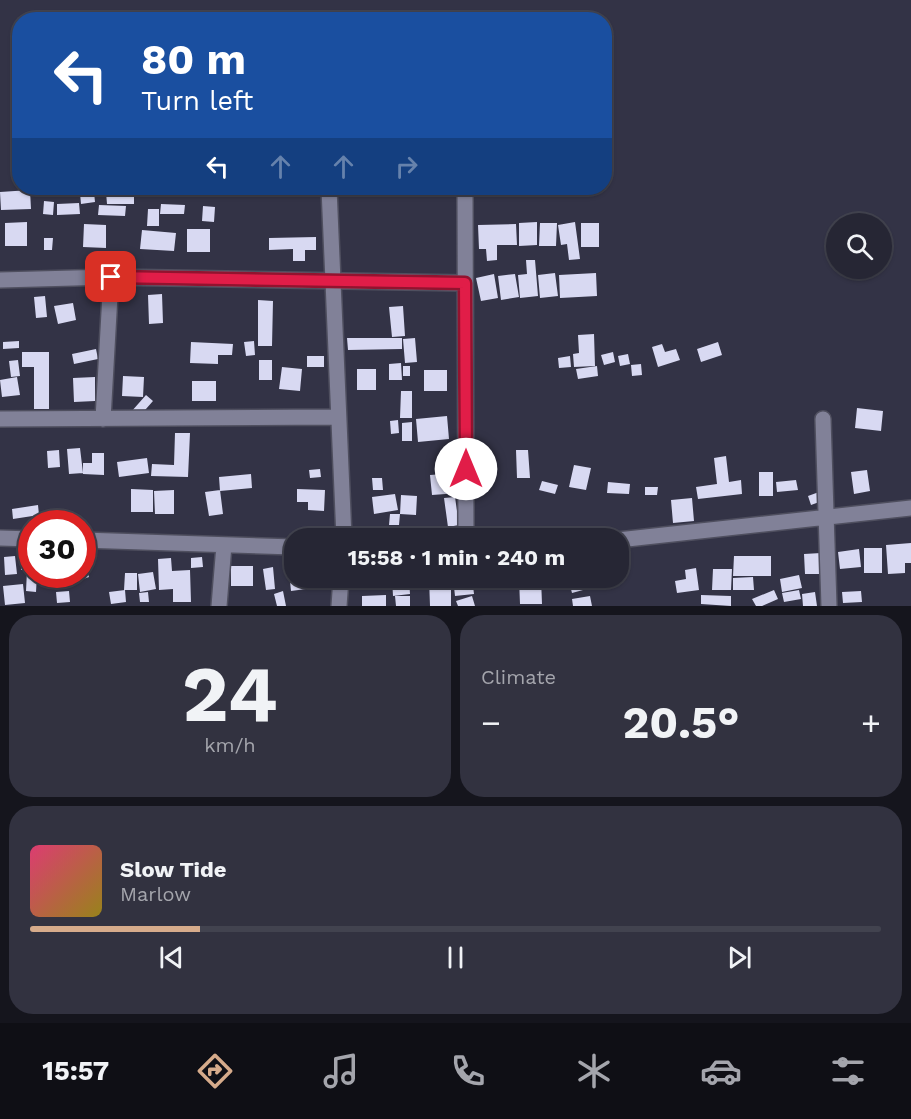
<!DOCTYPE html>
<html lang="en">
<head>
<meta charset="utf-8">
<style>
  :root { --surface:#262634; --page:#323240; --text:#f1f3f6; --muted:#a4a5ac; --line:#42434f; --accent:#d6ab8b }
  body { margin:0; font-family:"Work Sans",sans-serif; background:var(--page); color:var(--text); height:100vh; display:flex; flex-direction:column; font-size:22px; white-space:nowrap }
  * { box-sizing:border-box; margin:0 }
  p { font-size:20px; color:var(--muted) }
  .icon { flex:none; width:33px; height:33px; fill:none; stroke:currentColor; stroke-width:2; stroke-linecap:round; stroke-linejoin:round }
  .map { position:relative; height:606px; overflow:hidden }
  .sheet { display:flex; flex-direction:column; gap:9px; padding:9px; background:#15151d; flex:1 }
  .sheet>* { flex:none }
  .banner { position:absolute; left:12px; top:12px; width:600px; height:183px; border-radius:24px; box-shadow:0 2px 4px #0004,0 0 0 2px var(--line); background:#1a4fa0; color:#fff; overflow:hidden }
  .buttons { position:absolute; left:826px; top:213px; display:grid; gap:12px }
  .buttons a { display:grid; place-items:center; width:66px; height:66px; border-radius:50%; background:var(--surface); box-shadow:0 2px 4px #0004,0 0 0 2px var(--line); font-size:30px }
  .speed { position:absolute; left:18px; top:510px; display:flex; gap:12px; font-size:30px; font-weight:700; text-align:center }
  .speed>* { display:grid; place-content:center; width:78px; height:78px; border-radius:50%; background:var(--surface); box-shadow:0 2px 4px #0004,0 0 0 2px var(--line); line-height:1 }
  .speed .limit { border:9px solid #d22; background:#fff; color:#111 }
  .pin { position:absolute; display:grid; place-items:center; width:51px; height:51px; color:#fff; margin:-26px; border-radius:12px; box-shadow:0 3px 9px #0006 }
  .me { position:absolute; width:66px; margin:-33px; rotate:0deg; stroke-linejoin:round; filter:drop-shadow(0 0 4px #0008) }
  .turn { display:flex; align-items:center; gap:21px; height:126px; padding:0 30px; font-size:27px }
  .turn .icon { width:78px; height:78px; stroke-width:2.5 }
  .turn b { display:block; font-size:42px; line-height:51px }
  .lanes { display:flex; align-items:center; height:57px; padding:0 30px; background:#0003; justify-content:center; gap:30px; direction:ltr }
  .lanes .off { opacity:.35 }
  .big { font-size:45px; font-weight:700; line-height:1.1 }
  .sheet .card { flex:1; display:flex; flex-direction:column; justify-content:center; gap:9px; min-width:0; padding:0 21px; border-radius:24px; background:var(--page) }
  .sheet .dial { align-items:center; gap:0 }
  .dial b { font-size:78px; line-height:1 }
  .song { display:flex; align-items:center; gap:18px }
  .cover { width:72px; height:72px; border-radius:9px; background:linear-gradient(135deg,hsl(340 70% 55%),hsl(50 70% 35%)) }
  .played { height:6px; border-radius:3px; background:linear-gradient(90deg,var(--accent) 20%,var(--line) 20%) }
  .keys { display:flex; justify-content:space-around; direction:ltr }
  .heat { display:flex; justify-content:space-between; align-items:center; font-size:33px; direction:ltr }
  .sheet .tiles { flex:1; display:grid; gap:9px; grid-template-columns:1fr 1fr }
  .card:last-child { grid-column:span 2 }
  .trip { position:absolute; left:284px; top:528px; width:345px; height:60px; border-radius:24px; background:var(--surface); box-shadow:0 2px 4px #0004,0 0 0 2px var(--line); font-weight:700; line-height:60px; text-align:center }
  .tab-bar { display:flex; height:96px; justify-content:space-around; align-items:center; background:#0f0f15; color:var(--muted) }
  .tab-bar .icon { width:42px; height:42px }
  .tab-bar .selected { color:var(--accent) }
  .tab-bar b { font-size:27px; color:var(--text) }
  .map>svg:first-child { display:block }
  .building { fill:#d8d9f2 }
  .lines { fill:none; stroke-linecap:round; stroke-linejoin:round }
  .minor-casing { stroke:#4f4f5f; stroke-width:18 }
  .minor { stroke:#818198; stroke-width:15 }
  .route-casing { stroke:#92132f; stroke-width:15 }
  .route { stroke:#e11d48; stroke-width:10 }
</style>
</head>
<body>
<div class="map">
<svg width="911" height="606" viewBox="0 0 911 606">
  <rect width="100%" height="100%" fill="#333346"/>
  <path class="building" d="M 20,83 L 20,110 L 11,111 L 10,84 Z
    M 120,188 L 134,188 L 134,204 L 107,204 L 106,192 L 120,191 Z
    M 30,190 L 31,209 L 1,210 L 0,192 Z
    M 94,192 L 95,202 L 81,204 L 80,193 Z
    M 44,201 L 54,202 L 53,215 L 43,214 Z
    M 79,203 L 80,214 L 57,215 L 57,204 Z
    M 161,204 L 185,205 L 184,214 L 160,214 Z
    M 99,205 L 126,206 L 125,216 L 98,215 Z
    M 203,206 L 215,207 L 214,222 L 202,221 Z
    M 148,209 L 159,209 L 159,226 L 147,226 Z
    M 27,222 L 27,246 L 5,246 L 5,223 Z
    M 537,222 L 537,245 L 519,246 L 519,223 Z
    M 575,222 L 580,259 L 569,260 L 567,244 L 561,245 L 558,225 Z
    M 540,223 L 557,223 L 556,246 L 539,246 Z
    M 581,223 L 599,223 L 599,247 L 581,247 Z
    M 84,224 L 106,225 L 106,248 L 83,247 Z
    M 516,224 L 517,245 L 497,245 L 497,260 L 487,261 L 486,249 L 479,249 L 478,225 Z
    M 187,229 L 210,229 L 210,252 L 187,252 Z
    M 142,230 L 176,233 L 174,251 L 140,249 Z
    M 316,237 L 316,250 L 305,250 L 305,261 L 293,261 L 293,249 L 269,250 L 269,238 Z
    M 44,238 L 53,238 L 52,250 L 44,250 Z
    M 526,260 L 535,260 L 538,296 L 520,298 L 518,275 L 527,274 Z
    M 555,273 L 558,296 L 540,298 L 538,275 Z
    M 596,273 L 597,296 L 560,298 L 559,275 Z
    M 494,274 L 498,298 L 481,301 L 476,278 Z
    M 515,274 L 519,297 L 501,300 L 498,276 Z
    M 162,294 L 163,323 L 149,324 L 148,295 Z
    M 45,296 L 47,317 L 36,318 L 34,297 Z
    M 258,300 L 273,301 L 272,346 L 258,346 Z
    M 73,303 L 76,320 L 58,324 L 54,306 Z
    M 403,306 L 405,336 L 392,337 L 389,307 Z
    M 594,334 L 595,366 L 574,367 L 573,354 L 579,353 L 578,335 Z
    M 347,338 L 402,338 L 402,349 L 348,350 Z
    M 415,338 L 417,362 L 405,363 L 403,339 Z
    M 19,341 L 19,348 L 3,349 L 3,342 Z
    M 254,341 L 255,355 L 246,356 L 244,342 Z
    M 191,342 L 233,344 L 232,355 L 218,355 L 218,364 L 190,363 Z
    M 718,342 L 722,355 L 701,362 L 697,349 Z
    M 662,344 L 665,352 L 676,349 L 680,360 L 658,367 L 652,347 Z
    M 96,349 L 98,359 L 74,364 L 72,354 Z
    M 22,352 L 49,352 L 49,409 L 34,409 L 34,367 L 22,367 Z
    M 613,352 L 615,362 L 604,365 L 601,355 Z
    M 628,354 L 630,364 L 620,366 L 618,356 Z
    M 307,356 L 324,356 L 324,367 L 307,367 Z
    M 570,356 L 571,367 L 559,368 L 558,358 Z
    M 18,360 L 20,376 L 11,377 L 9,361 Z
    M 259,360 L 272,360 L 272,380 L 259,380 Z
    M 401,363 L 402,380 L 389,380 L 389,364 Z
    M 641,364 L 642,375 L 632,376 L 631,365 Z
    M 403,366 L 410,366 L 410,376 L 403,376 Z
    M 597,366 L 598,376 L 578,379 L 576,369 Z
    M 282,367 L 302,369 L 300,391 L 279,389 Z
    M 357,369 L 376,369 L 376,390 L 357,390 Z
    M 424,370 L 447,370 L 447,391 L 424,391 Z
    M 123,376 L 144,377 L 143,397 L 122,396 Z
    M 17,377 L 20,395 L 2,397 L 0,380 Z
    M 95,377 L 95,401 L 74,402 L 73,378 Z
    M 192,381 L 216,381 L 216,401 L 192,401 Z
    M 401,391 L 412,391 L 412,418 L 400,418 Z
    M 146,395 L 153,401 L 138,418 L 131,412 Z
    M 857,408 L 883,411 L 881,431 L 855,428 Z
    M 447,416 L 449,439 L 418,442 L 416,419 Z
    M 398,420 L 399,433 L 391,434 L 390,421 Z
    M 412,422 L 412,441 L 402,441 L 402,423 Z
    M 175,433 L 190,433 L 188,477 L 151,476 L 152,464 L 174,465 Z
    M 80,448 L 83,473 L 69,474 L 67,449 Z
    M 59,450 L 60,467 L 48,468 L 47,451 Z
    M 516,450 L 528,450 L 530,478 L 517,478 Z
    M 92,453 L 104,453 L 104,475 L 83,474 L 83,463 L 92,463 Z
    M 726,456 L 729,482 L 741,480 L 742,494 L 698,499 L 696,487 L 717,484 L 714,458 Z
    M 147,458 L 149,473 L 119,477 L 117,462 Z
    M 574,465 L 591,468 L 586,490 L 569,487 Z
    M 320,469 L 321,477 L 310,478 L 309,470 Z
    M 867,470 L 870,491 L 854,494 L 851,472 Z
    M 759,472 L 773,472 L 773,496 L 759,496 Z
    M 457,473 L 459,493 L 432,495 L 430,475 Z
    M 251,474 L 252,488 L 220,491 L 219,477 Z
    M 372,478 L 382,478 L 383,490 L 373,490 Z
    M 796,480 L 798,490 L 777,492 L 776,482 Z
    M 542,481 L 558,485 L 555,494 L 539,490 Z
    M 608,482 L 630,484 L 629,494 L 607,493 Z
    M 645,487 L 658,487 L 657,495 L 645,495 Z
    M 131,489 L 153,490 L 153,512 L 131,512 Z
    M 297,489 L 325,490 L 324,511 L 308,510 L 308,502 L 297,502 Z
    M 174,490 L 174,514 L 155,514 L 154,491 Z
    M 220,490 L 223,514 L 209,516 L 205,492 Z
    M 819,492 L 822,501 L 811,505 L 808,496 Z
    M 395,494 L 398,510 L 374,514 L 372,497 Z
    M 401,495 L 417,496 L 416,515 L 400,514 Z
    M 455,497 L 459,525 L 448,527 L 444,498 Z
    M 692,498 L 694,521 L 673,523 L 671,500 Z
    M 38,505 L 39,515 L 13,519 L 12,509 Z
    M 390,514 L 400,514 L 399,525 L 389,525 Z
    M 911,543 L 911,563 L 905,563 L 905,573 L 888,574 L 886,545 Z
    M 864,548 L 882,548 L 882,573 L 864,573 Z
    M 859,549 L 861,567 L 840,569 L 838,552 Z
    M 821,553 L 822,574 L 805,574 L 804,554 Z
    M 15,556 L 17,574 L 5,575 L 4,557 Z
    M 734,556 L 771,556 L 771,576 L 733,576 Z
    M 21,557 L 32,557 L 32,570 L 21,570 Z
    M 202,557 L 203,567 L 191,568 L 191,558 Z
    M 171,558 L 172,571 L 190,570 L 191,602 L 173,602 L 173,589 L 159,590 L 158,559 Z
    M 85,565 L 89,577 L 63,586 L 59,574 L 82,574 L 82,566 Z
    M 231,566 L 253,566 L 253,586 L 231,586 Z
    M 273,567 L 275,589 L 266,590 L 263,569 Z
    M 696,568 L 699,590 L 677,593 L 675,581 L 686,579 L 685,570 Z
    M 713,569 L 732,569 L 731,590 L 712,590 Z
    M 294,570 L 294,578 L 319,578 L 321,587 L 291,591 L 289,571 Z
    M 27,571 L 32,571 L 32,574 L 37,574 L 36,592 L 26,591 Z
    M 153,572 L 156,589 L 140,592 L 138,574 Z
    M 125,573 L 137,573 L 137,590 L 124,590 Z
    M 799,575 L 802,588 L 782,592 L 780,579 Z
    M 753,577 L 754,590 L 733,590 L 733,578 Z
    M 392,578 L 409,578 L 410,594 L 393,596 Z
    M 429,578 L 451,578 L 451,606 L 430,606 Z
    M 453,578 L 472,578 L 474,594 L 455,596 Z
    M 519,578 L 541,578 L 542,604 L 520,604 Z
    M 568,578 L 580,578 L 583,590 L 572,593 Z
    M 23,584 L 25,603 L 5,605 L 3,586 Z
    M 125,590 L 126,602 L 111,604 L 109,592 Z
    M 774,590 L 778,599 L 762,606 L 756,606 L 752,599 Z
    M 799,590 L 801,599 L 784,602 L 782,593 Z
    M 69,591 L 70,602 L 57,603 L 56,592 Z
    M 283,591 L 286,606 L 277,606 L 274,594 Z
    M 861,591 L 862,602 L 843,603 L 842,592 Z
    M 148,592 L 149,602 L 140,602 L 139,593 Z
    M 815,592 L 817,606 L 803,606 L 802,594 Z
    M 386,595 L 386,606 L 362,606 L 362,596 Z
    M 701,595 L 731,596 L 731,606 L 701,604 Z
    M 395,596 L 410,596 L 410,606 L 396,606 Z
    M 472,596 L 475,606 L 458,606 L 456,601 Z
    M 590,596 L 592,606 L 573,606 L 572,599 Z"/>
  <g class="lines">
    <g class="minor-casing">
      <path id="minor" d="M 329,188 L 344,538
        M 465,188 L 466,538
        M 0,280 L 111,277 L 465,283
        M 0,419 L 338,417
        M 103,419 L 111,277
        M 823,419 L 829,606
        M 0,538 L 32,539
        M 82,540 L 294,547
        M 618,540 L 911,508
        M 219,606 L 224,545
        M 339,606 L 341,578"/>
    </g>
    <use href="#minor" class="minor"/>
  </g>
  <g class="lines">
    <g class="route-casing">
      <path id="route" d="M 111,277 L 465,283 L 466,469"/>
    </g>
    <use href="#route" class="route"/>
  </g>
</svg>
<div class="buttons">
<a><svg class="icon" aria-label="search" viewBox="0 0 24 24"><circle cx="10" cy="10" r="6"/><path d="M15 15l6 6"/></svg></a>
</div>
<div class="speed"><div class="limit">30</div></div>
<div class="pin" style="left:111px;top:277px;background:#d93025"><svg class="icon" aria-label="arrive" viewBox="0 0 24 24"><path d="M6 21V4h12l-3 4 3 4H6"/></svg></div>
<svg class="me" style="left:466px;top:469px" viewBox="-20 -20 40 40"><circle r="19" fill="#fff"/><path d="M0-13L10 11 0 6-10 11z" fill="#e11d48"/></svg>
<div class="trip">15:58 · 1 min · 240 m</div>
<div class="banner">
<div class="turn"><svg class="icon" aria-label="left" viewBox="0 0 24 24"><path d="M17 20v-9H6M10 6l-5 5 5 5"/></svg><div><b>80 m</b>Turn left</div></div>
<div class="lanes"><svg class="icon" aria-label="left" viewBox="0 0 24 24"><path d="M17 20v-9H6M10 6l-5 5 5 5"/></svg><svg class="icon off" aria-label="ahead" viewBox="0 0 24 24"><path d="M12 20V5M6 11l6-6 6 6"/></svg><svg class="icon off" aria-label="ahead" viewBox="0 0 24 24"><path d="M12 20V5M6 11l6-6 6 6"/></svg><svg class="icon off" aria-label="right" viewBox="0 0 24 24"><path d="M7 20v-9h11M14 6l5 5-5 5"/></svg></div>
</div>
</div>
<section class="sheet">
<div class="tiles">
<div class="card dial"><b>24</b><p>km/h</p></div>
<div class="card"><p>Climate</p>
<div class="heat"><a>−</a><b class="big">20.5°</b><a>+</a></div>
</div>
<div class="card">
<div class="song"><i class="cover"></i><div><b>Slow Tide</b><p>Marlow</p></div></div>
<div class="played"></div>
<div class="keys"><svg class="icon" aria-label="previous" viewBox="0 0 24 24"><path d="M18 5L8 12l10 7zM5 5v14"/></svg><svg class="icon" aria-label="pause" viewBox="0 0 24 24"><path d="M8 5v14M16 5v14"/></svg><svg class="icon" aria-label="next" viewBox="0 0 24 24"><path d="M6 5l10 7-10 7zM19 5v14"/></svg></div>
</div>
</div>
</section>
<nav class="tab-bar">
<b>15:57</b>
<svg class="icon selected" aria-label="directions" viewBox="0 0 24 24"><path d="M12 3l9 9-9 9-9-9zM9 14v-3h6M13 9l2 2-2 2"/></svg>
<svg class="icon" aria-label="music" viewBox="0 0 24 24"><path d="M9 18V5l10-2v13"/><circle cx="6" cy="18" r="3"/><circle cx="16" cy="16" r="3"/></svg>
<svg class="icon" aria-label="phone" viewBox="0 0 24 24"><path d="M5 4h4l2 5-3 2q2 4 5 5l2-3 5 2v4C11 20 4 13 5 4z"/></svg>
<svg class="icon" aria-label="climate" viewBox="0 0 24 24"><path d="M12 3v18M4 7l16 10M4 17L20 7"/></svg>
<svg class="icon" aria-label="car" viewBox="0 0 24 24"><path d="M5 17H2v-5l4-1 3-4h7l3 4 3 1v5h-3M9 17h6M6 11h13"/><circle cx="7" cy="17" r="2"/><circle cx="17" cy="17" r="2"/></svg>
<svg class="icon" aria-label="filters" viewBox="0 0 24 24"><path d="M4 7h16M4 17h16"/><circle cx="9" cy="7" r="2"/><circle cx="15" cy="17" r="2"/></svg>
</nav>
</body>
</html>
